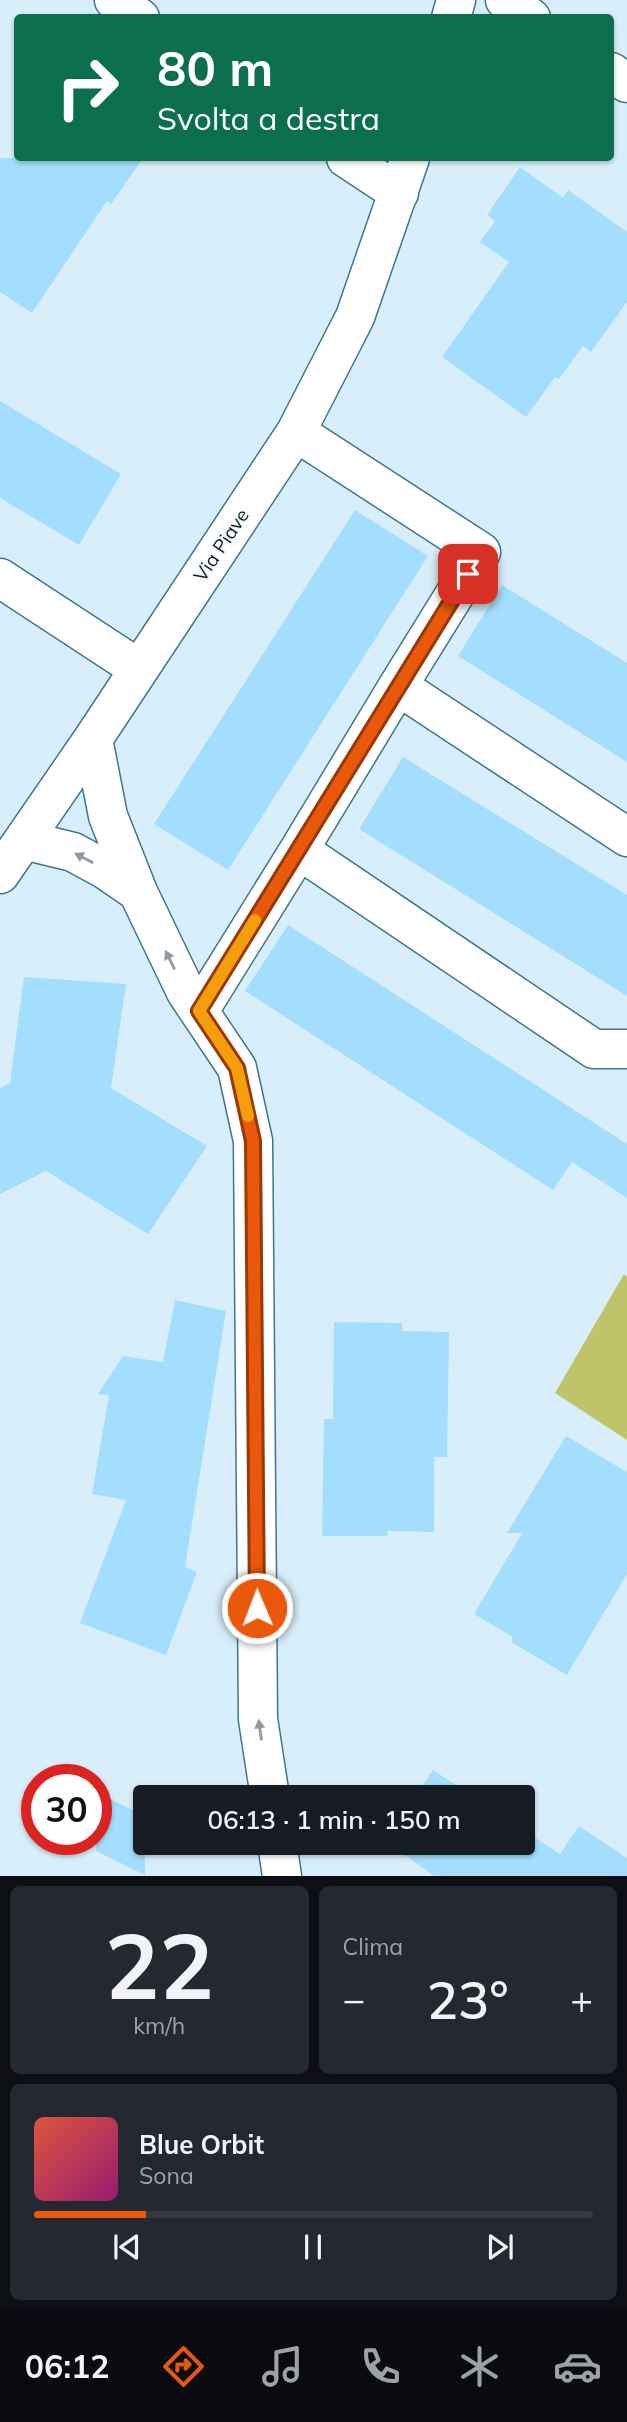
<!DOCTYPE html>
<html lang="it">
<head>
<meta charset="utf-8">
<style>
  :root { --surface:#171b24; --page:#242831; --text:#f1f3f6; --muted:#9ea1a6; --line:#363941; --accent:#ea580c }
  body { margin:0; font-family:Mulish,sans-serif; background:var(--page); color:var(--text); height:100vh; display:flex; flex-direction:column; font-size:26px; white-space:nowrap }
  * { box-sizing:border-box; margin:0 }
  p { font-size:23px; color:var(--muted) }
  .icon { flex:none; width:38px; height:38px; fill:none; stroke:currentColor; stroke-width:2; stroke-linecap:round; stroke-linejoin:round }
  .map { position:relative; height:1876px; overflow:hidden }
  .drawer { display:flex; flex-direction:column; gap:10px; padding:10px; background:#0d0f14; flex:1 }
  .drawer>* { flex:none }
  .banner { position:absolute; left:14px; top:14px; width:600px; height:147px; border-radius:7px; box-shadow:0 2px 5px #0004; background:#0b6e4f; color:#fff; overflow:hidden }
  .speed { position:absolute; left:21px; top:1764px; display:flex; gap:14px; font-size:35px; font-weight:700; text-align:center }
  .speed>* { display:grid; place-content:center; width:91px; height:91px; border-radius:50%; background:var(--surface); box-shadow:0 2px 5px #0004; line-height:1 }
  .speed .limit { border:10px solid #d22; background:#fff; color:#111 }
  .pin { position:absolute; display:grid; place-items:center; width:60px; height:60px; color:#fff; margin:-30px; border-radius:14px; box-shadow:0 4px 10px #0006 }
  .me { position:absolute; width:77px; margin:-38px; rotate:359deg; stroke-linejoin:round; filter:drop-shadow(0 0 5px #0008) }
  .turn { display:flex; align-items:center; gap:24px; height:147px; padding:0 28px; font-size:32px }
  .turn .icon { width:91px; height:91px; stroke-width:2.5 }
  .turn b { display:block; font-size:49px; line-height:60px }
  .big { font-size:52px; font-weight:600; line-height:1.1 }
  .drawer .widget { flex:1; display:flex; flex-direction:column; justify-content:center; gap:10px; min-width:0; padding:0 24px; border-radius:10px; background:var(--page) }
  .drawer .dial { align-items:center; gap:0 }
  .dial b { font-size:91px; line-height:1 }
  .song { display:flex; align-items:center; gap:21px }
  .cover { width:84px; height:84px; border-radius:10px; background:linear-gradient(135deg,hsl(10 70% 55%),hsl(320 70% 35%)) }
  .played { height:7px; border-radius:4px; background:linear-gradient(90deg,var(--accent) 20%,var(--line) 20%) }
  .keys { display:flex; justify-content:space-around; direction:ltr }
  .heat { display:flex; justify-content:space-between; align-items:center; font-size:38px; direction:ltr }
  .drawer .tiles { flex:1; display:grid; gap:10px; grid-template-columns:1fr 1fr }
  .widget:last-child { grid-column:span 2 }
  .trip { position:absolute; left:133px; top:1785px; width:402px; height:70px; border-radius:7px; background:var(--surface); box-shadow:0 2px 5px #0004; font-weight:600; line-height:70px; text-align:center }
  .dock { display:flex; height:112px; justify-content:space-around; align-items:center; background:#090b0e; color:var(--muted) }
  .dock .icon { width:49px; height:49px }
  .dock .active { color:var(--accent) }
  .dock b { font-size:32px; color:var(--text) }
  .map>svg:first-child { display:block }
  .green { fill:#bfc46b }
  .building { fill:#a4defe }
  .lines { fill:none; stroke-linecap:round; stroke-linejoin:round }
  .minor-casing { stroke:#3d7691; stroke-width:41 }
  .minor { stroke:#fff; stroke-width:38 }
  .oneway { fill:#909ba0 }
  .route-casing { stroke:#983908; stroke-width:18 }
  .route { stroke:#ea580c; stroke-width:12 }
  .slow { stroke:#f59e0b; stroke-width:12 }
  .labels { text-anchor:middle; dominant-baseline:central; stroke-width:5; stroke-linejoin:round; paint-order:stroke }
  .street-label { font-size:19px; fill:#09212c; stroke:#f8f8f8 }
</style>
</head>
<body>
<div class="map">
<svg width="627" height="1876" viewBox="0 0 627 1876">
  <rect width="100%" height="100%" fill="#d8effb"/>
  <path class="green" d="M 624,1274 L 627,1277 L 627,1440 L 555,1393 Z"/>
  <path class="building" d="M 0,158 L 143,158 L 111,204 L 107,201 L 32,313 L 0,292 Z
    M 520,167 L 563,198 L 568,190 L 627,232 L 627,302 L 591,352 L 583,346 L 559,379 L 555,377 L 526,417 L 442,357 L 509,262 L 480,242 L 495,221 L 487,215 Z
    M 0,401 L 121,474 L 79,545 L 0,498 Z
    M 355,510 L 428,556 L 228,870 L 154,824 Z
    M 502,585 L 627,663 L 627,762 L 458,656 Z
    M 403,757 L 627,895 L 627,996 L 359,829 Z
    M 288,925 L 627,1144 L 627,1198 L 572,1162 L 553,1190 L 245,991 Z
    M 24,977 L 126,984 L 111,1088 L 207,1146 L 148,1234 L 46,1171 L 0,1194 L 0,1088 L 10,1083 Z
    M 175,1300 L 226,1311 L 185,1567 L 197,1572 L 166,1655 L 80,1623 L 126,1500 L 92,1494 L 109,1395 L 98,1394 L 123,1356 L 163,1362 Z
    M 334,1322 L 402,1323 L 402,1331 L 449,1332 L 447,1457 L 434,1457 L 434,1532 L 387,1531 L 388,1536 L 322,1536 L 324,1419 L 333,1419 Z
    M 566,1436 L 627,1472 L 627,1574 L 567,1675 L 511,1642 L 513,1637 L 474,1614 L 522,1533 L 507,1533 Z
    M 433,1770 L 474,1797 L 415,1797 Z
    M 96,1792 L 145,1816 L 145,1875 L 96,1851 Z
    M 579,1826 L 627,1858 L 627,1876 L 434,1876 L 388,1843 L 523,1843 L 523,1830 L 560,1854 Z"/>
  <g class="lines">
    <g class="minor-casing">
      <path id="minor" d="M 114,0 L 140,18
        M 505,0 L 531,18
        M 451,18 L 456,0
        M 611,72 L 627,83
        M 346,158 L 399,193
        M 296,432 L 481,552 L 398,686 L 627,837
        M 0,578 L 139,669
        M 93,739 L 108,816 L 138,892 L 186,992 L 237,1068 L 253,1141 L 258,1719 L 270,1797
        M 24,840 L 73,852 L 106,870 L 138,892
        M 299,850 L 398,686
        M 0,874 L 93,739 L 296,432 L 355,317 L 410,158
        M 199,1011 L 299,850 L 594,1049 L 627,1049
        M 277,1843 L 282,1876"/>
    </g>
    <use href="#minor" class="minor"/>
  </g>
  <defs><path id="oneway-solid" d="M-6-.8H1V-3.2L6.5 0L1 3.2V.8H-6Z" transform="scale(1.75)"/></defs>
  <g class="oneway">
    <use href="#oneway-solid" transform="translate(84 858) rotate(-152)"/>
    <use href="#oneway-solid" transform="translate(170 960) rotate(-116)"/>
    <use href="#oneway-solid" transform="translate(260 1730) rotate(-98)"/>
  </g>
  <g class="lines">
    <g class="route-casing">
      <path id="route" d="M 257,1608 L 253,1141 L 237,1068 L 199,1011 L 468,574"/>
    </g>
    <use href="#route" class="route"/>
    <path class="slow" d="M 248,1116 L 237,1068 L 199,1011 L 255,920"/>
  </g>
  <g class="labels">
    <g class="street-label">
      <text transform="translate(221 545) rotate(-56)">Via Piave</text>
    </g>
  </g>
</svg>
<div class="speed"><div class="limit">30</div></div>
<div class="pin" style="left:468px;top:574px;background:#d93025"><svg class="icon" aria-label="arrive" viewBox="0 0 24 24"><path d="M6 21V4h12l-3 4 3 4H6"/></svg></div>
<svg class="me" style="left:257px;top:1608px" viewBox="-20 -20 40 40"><circle r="17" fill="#ea580c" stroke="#fff" stroke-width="3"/><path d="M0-11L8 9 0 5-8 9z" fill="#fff"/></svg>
<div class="trip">06:13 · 1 min · 150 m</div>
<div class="banner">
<div class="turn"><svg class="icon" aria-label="right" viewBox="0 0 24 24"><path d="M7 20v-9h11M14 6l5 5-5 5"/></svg><div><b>80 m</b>Svolta a destra</div></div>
</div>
</div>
<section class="drawer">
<div class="tiles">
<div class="widget dial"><b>22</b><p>km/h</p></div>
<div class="widget"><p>Clima</p>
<div class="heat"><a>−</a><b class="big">23°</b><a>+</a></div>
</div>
<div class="widget">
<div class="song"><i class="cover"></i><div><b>Blue Orbit</b><p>Sona</p></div></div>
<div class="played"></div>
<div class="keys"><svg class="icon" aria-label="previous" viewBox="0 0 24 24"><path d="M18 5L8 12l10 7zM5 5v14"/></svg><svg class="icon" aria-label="pause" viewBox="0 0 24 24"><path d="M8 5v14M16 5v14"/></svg><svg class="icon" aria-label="next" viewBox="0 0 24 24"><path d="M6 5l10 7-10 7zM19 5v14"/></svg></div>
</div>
</div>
</section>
<nav class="dock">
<b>06:12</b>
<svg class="icon active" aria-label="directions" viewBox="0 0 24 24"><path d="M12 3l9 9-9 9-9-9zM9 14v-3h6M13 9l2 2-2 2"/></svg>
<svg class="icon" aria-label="music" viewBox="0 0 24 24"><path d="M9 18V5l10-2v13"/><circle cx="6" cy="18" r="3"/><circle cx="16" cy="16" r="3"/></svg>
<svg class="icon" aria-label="phone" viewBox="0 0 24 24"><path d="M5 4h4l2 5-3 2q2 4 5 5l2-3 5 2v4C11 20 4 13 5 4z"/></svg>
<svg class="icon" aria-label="climate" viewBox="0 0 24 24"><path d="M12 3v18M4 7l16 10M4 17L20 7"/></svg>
<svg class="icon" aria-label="car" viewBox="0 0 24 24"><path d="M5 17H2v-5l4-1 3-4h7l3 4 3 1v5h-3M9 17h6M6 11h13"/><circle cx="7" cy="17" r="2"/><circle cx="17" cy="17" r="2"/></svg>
</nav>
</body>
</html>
